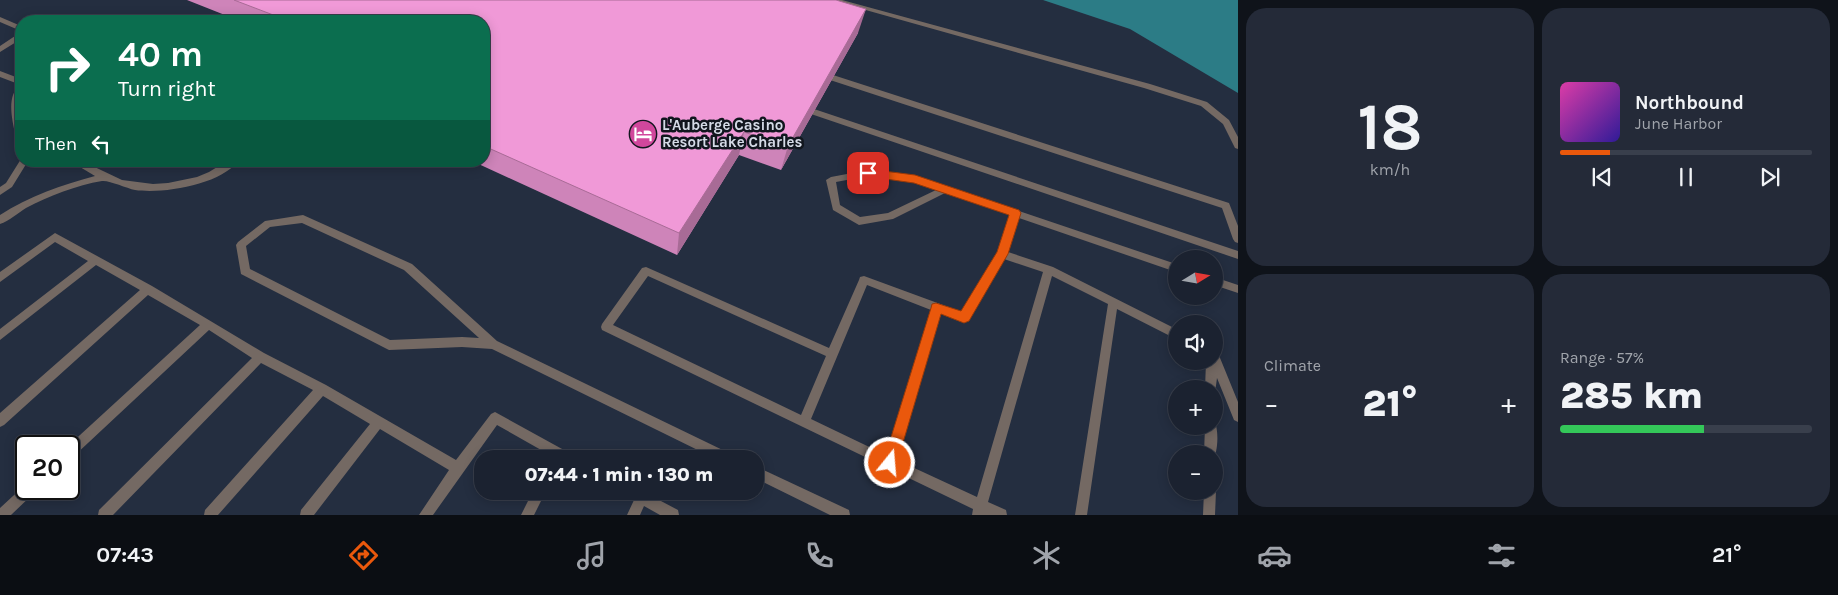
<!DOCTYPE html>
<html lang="en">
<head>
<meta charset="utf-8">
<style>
  :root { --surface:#1b2230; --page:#242a38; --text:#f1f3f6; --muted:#a0a4ab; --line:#393f4c; --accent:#ea580c }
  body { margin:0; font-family:Karla,sans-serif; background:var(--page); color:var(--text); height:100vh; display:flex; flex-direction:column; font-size:19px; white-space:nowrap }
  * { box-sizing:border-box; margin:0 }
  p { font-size:16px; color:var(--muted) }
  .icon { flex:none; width:28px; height:28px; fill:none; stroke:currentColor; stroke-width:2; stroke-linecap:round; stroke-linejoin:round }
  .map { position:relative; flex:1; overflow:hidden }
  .sheet { display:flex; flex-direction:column; gap:8px; padding:8px; background:#0f131a; width:600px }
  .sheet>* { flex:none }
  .guide { position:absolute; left:15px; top:15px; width:475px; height:152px; border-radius:20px; box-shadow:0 2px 12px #0003,0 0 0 1px var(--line); background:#0b6e4f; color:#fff; overflow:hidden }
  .needle { width:32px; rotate:79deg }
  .tools { position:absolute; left:1168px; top:250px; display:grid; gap:10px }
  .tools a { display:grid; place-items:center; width:55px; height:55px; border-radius:50%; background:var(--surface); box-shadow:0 2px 12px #0003,0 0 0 1px var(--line); font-size:25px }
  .speed { position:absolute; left:15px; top:435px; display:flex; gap:10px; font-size:25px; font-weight:700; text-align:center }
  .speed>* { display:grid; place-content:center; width:65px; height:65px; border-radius:50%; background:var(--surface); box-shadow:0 2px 12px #0003,0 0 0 1px var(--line); line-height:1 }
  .speed .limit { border:2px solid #111; border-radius:8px; background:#fff; color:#111 }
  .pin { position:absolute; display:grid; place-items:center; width:42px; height:42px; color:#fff; margin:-21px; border-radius:10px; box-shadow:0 2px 8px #0006 }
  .me { position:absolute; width:55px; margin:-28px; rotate:17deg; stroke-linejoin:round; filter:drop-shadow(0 0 4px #0008) }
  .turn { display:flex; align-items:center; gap:18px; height:105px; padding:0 20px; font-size:22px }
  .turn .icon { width:65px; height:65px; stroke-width:2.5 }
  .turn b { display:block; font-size:35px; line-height:42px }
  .then { display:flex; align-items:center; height:48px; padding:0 20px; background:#0003; gap:10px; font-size:19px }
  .big { font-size:38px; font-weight:800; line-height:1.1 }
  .sheet .tile { flex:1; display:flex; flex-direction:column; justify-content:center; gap:8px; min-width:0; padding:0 18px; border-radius:20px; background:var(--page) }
  .sheet .dial { align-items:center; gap:0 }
  .dial b { font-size:65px; line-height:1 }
  .song { display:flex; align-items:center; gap:15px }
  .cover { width:60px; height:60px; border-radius:8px; background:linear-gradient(135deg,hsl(320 70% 55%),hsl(250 70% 35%)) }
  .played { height:5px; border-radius:2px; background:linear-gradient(90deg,var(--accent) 20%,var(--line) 20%) }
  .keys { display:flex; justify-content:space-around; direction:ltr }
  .heat { display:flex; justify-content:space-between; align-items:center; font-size:28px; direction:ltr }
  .charge { height:8px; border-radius:4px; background:linear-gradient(90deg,#34c759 57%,var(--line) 0) }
  .sheet .tiles { flex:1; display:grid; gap:8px; grid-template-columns:repeat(2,1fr) }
  .trip { position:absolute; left:474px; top:450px; width:290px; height:50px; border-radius:20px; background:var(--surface); box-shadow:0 2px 12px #0003,0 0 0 1px var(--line); font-weight:800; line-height:50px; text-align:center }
  .tab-bar { display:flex; height:80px; justify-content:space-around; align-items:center; background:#0b0e13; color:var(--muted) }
  .tab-bar .icon { width:35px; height:35px }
  .tab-bar .selected { color:var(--accent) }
  .tab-bar b { font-size:22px; color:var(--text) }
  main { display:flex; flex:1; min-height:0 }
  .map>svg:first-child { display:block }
  .water { fill:#2c7c86 }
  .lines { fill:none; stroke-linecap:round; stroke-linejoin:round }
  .lane { fill:#746963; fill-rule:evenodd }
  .wall { fill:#ce84b9 }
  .shaded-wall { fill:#a86b96 }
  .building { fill:#f099d7; stroke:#a86b96 }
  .route { fill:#ea580c; stroke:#983908 }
  .labels { text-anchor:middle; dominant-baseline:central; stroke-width:5; stroke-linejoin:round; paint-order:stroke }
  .poi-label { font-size:15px; font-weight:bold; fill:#d5dbe7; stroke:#11161e; text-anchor:start }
</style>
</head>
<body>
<main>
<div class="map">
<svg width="1238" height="515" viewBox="0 0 1238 515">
  <rect width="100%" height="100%" fill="#242e40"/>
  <path class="water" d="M 1043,0 L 1238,0 L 1238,93 L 1130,29 Z"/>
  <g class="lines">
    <path class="lane" d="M 830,0 L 842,0 L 1150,84 L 1207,102 L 1229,120 L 1238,137 L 1238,149 L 1235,148 L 1223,124 L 1201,106 L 1144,88 Z
      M 0,17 L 21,26 L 21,31 L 0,22 Z
      M 18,34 L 21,34 L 21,39 L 0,52 L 0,46 Z
      M 0,71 L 21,79 L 21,85 L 0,77 Z
      M 833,75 L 1229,203 L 1238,226 L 1238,243 L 1235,242 L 1233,239 L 1222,208 L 830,80 L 829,78 Z
      M 21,85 L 21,98 L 18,106 L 21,122 L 21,137 L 15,133 C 12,119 6,94 21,85 Z
      M 814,109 L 1238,251 L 1238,259 L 811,114 L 811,110 Z
      M 21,159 L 21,161 L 28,161 L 12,187 L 0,195 L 0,187 L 6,183 Z
      M 70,161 L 82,161 L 122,180 L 153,184 L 168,183 L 197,177 L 209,172 L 227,161 L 238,161 C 220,185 163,194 135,190 C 126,188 109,180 102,181 C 77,185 49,196 26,208 C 18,213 9,221 0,224 L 0,215 C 29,196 62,185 95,176 Z
      M 868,170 L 915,176 L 1176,264 L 1176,272 L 1019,218 L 1008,252 L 1053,267 L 1176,329 L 1176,339 L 1117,309 L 1087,515 L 1075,515 L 1108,304 L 1052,276 L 988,502 L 1006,510 L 1007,515 L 972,515 L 973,509 L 602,330 L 601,327 L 602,324 L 642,268 L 646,267 L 829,348 L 859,280 L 860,277 L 864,276 L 962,312 L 997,253 L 1010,215 L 945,193 L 893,219 L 859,225 L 833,210 L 826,180 L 831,177 ZM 868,176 L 914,182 L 936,190 L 888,213 L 860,217 L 840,205 L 836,182 ZM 1004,259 L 1043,272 L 977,497 L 897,460 L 941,314 L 964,323 L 968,321 ZM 648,276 L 826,356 L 801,415 L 613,325 ZM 867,285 L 931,310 L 886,455 L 811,419 Z
      M 303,215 L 412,264 L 497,341 L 733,455 L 735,459 L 716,459 L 492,349 L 462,347 L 389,350 L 385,348 L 241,274 L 236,245 L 238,242 L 265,221 ZM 302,223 L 404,270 L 479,338 L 462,337 L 390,340 L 250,269 L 246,246 L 270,227 Z
      M 55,233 L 152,286 L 264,353 L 326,385 L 456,460 L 491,414 L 495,412 L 573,455 L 575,459 L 557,459 L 497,425 L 433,515 L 419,515 L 449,470 L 380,429 L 314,515 L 300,515 L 301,510 L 370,424 L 323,396 L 218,515 L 204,515 L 205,510 L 313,390 L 261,363 L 113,515 L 98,515 L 99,510 L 252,358 L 209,330 L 73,457 L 69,459 L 68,446 L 200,325 L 148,295 L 4,425 L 0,427 L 0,413 L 140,290 L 96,265 L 0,340 L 0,329 L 88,261 L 55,242 L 0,282 L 0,272 Z
      M 1214,277 L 1238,285 L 1238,293 L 1214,285 Z
      M 1214,352 L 1218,353 L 1238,402 L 1238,422 L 1234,420 L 1217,378 L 1215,393 L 1214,393 L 1214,389 L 1205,389 L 1206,361 L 1214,361 Z
      M 1214,421 C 1219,428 1218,450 1214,458 L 1214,454 L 1204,454 L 1205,426 L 1214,426 Z
      M 755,466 L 849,510 L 850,515 L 830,515 L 755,478 Z
      M 26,484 L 26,489 L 36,489 L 34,493 L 11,515 L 0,515 L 0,508 Z
      M 1214,486 L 1216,491 L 1215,515 L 1203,515 L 1204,491 L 1214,491 Z
      M 533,491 L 546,491 L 534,515 L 521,515 Z
      M 623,491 L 642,491 L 678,510 L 679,515 L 660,515 L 644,506 L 640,515 L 627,515 L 634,500 L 625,495 Z"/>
  </g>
  <path class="wall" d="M 187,0 L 836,0 L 858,33 L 781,170 L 739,155 L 677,255 L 472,161 L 484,161 L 484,21 L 240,21 Z"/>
  <path class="shaded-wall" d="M 866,9 L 858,33 L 781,170 L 788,146 Z
    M 744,132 L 739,155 L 677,255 L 679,233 Z"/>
  <path class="building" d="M 234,0 L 836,0 L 866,9 L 788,146 L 744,132 L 679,233 L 484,146 L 484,21 L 289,21 Z"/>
  <path class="route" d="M 868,169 L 915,175 L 1019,210 L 1021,213 L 1008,254 L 969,321 L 964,323 L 941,314 L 897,463 L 895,467 L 890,469 L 885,467 L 883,463 L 931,308 L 932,304 L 936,303 L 961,311 L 997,252 L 1009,215 L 914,183 L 864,176 L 863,173 L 864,170 Z"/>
  <defs>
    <g id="hotel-disc" transform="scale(1.4375)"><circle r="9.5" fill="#d1479c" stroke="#11161e"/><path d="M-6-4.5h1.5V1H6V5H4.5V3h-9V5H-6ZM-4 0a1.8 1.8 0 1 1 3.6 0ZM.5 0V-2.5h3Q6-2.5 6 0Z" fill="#fff"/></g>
  </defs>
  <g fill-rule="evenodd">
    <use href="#hotel-disc" x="643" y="134"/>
  </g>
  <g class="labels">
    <g class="poi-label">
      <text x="662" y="125">L'Auberge Casino<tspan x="662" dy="17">Resort Lake Charles</tspan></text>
    </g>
  </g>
</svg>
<div class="tools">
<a><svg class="needle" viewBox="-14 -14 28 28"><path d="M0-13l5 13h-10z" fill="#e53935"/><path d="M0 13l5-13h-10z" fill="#a0a4ab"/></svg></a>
<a><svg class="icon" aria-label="sound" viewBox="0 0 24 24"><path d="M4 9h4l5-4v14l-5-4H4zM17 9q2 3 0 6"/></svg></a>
<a>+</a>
<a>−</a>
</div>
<div class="speed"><div class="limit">20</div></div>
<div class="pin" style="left:868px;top:173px;background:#d93025"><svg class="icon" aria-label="arrive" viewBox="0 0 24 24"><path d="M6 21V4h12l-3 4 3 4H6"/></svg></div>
<svg class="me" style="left:890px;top:463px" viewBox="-20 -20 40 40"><circle r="17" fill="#ea580c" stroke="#fff" stroke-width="3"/><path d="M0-11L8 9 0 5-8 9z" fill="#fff"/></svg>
<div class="trip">07:44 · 1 min · 130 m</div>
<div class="guide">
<div class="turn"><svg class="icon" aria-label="right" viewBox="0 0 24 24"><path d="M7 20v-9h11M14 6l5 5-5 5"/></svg><div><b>40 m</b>Turn right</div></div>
<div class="then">Then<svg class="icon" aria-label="left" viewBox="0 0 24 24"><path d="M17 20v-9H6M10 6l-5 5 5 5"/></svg></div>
</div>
</div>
<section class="sheet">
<div class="tiles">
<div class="tile dial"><b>18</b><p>km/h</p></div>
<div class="tile">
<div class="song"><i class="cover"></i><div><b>Northbound</b><p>June Harbor</p></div></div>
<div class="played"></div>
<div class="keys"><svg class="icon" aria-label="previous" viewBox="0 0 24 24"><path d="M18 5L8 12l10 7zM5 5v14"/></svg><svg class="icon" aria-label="pause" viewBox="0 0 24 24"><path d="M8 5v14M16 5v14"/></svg><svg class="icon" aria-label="next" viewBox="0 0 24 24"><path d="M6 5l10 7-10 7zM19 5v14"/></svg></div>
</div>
<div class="tile"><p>Climate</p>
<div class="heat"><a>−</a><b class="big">21°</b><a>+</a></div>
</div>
<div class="tile"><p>Range · 57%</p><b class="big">285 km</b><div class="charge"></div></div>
</div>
</section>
</main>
<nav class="tab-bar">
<b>07:43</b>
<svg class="icon selected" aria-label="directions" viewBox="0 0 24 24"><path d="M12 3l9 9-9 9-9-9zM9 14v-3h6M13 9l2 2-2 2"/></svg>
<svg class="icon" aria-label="music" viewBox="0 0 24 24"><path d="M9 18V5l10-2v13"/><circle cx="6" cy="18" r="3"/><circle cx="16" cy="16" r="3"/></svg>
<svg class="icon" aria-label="phone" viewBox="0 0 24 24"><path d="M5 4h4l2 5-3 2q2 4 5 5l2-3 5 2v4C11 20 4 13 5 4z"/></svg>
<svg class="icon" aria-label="climate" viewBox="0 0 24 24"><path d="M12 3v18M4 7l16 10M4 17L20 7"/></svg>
<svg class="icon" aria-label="car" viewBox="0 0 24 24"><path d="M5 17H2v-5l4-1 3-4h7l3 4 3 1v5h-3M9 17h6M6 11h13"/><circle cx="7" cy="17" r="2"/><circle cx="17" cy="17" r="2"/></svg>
<svg class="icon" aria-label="filters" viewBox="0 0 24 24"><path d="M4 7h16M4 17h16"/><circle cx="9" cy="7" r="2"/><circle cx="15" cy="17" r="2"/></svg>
<b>21°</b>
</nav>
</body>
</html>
